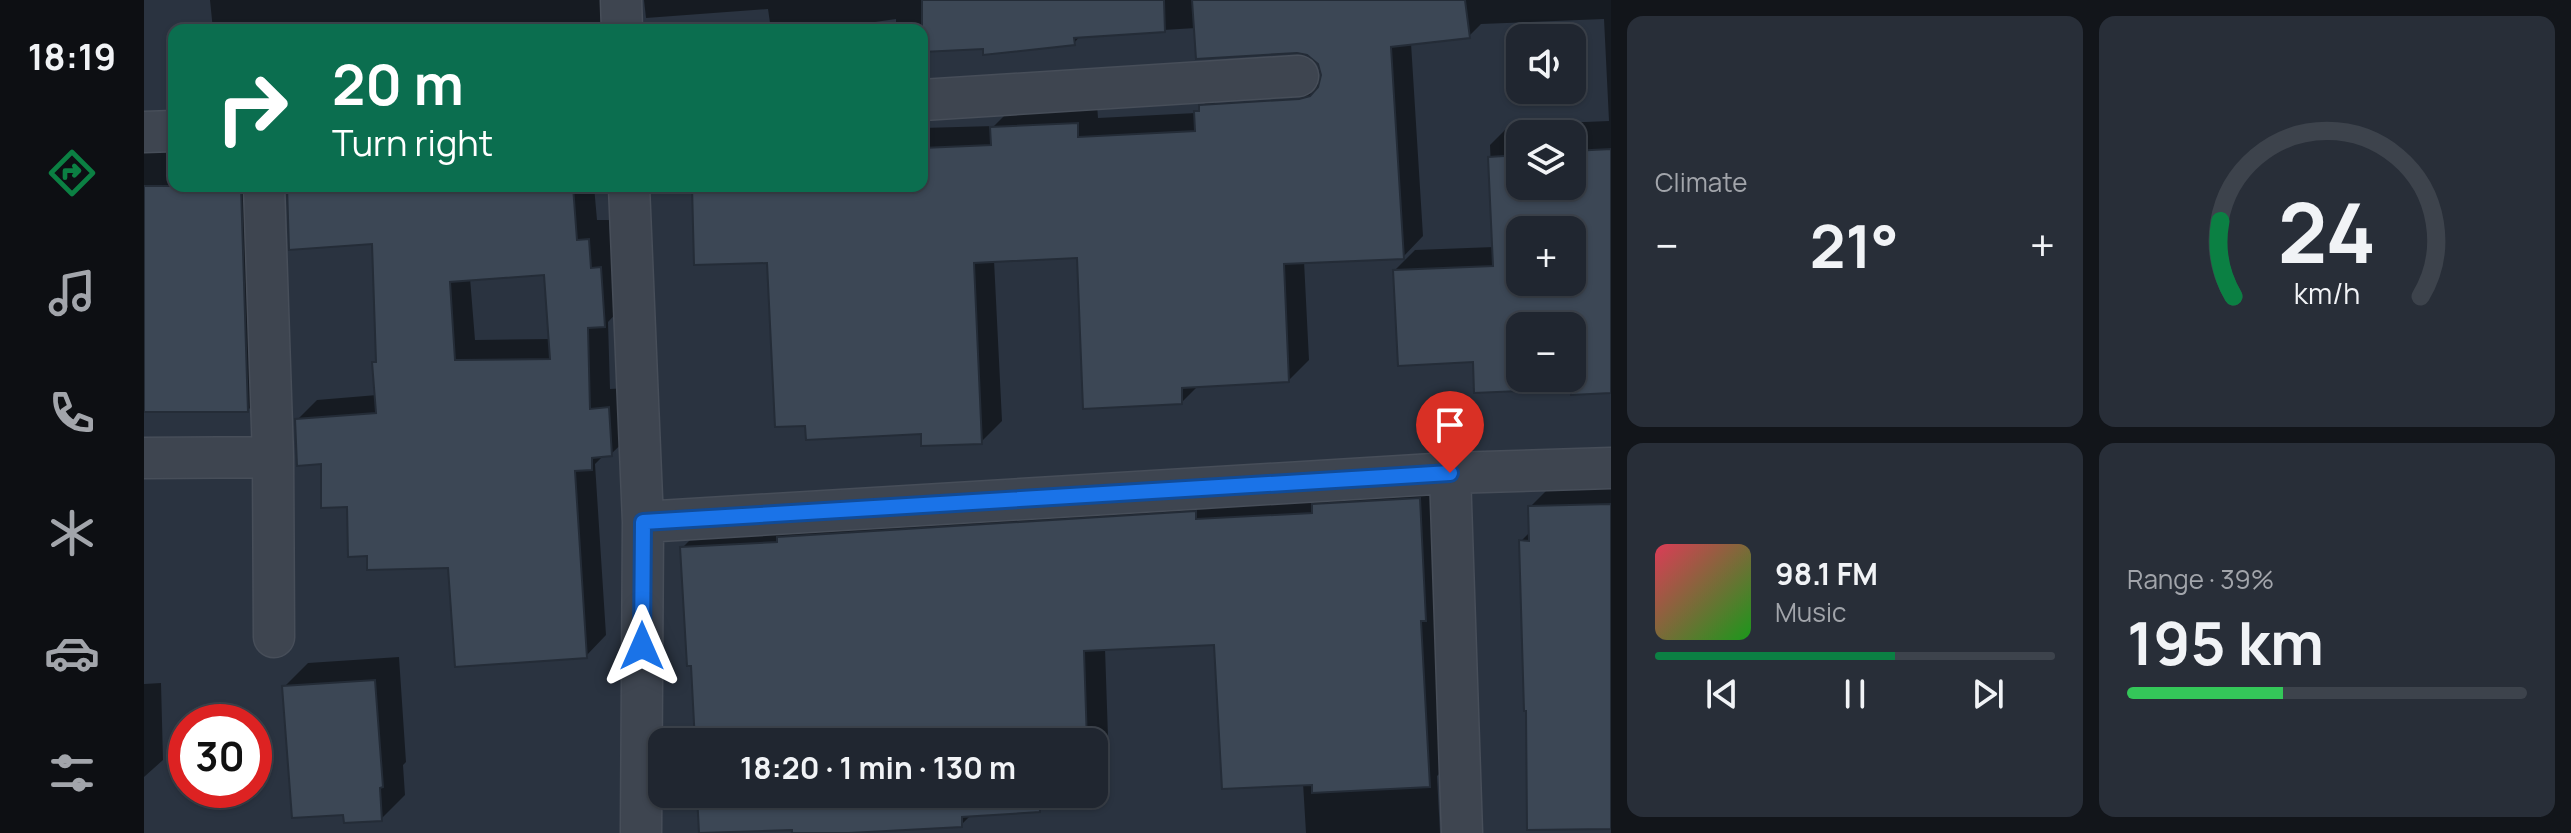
<!DOCTYPE html>
<html lang="en">
<head>
<meta charset="utf-8">
<style>
  :root { --surface:#202630; --page:#282e38; --text:#f1f3f6; --muted:#a2a5ab; --line:#3d434c; --accent:#0b8043 }
  body { margin:0; font-family:Manrope,sans-serif; background:var(--page); color:var(--text); height:100vh; display:flex; flex-direction:column; font-size:30px; white-space:nowrap }
  * { box-sizing:border-box; margin:0 }
  p { font-size:26px; color:var(--muted) }
  .icon { flex:none; width:44px; height:44px; fill:none; stroke:currentColor; stroke-width:2; stroke-linecap:round; stroke-linejoin:round }
  .map { position:relative; flex:1; overflow:hidden }
  .sheet { display:flex; flex-direction:column; gap:16px; padding:16px; background:#12151a; width:960px }
  .sheet>* { flex:none }
  .top-card { position:absolute; left:24px; top:24px; width:760px; height:168px; border-radius:16px; box-shadow:0 2px 6px #0004,0 0 0 2px var(--line); background:#0b6e4f; color:#fff; overflow:hidden }
  .controls { position:absolute; left:1362px; top:24px; display:grid; gap:16px }
  .controls a { display:grid; place-items:center; width:80px; height:80px; border-radius:16px; background:var(--surface); box-shadow:0 2px 6px #0004,0 0 0 2px var(--line); font-size:40px }
  .speed { position:absolute; left:24px; top:704px; display:flex; gap:16px; font-size:40px; font-weight:700; text-align:center }
  .speed>* { display:grid; place-content:center; width:104px; height:104px; border-radius:50%; background:var(--surface); box-shadow:0 2px 6px #0004,0 0 0 2px var(--line); line-height:1 }
  .speed .limit { border:12px solid #d22; background:#fff; color:#111 }
  .pin { position:absolute; display:grid; place-items:center; width:68px; height:68px; color:#fff; margin:-82px -34px; border-radius:50% 50% 50% 0; rotate:-45deg; box-shadow:0 0 8px #0007 }
  .pin .icon { rotate:45deg }
  .me { position:absolute; width:88px; margin:-44px; rotate:0deg; stroke-linejoin:round; filter:drop-shadow(0 0 6px #0008) }
  .turn { display:flex; align-items:center; gap:28px; height:168px; padding:0 32px; font-size:36px }
  .turn .icon { width:104px; height:104px; stroke-width:2.5 }
  .turn b { display:block; font-size:56px; line-height:68px }
  .big { font-size:60px; font-weight:700; line-height:1.1 }
  .sheet .tile { flex:1; display:flex; flex-direction:column; justify-content:center; gap:12px; min-width:0; padding:0 28px; border-radius:16px; background:var(--page) }
  .sheet .dial { align-items:center; gap:0 }
  .dial svg { height:208px; overflow:visible; fill:none; stroke:var(--line); stroke-width:7; stroke-linecap:round; text-anchor:middle }
  .dial text { fill:var(--text); stroke:none }
  .song { display:flex; align-items:center; gap:24px }
  .cover { width:96px; height:96px; border-radius:12px; background:linear-gradient(135deg,hsl(350 70% 55%),hsl(120 70% 35%)) }
  .played { height:8px; border-radius:4px; background:linear-gradient(90deg,var(--accent) 60%,var(--line) 60%) }
  .keys { display:flex; justify-content:space-around; direction:ltr }
  .heat { display:flex; justify-content:space-between; align-items:center; font-size:44px; direction:ltr }
  .charge { height:12px; border-radius:6px; background:linear-gradient(90deg,#34c759 39%,var(--line) 0) }
  .sheet .tiles { flex:1; display:grid; gap:16px; grid-template-columns:repeat(2,1fr) }
  .trip { position:absolute; left:504px; top:728px; width:460px; height:80px; border-radius:16px; background:var(--surface); box-shadow:0 2px 6px #0004,0 0 0 2px var(--line); font-weight:700; line-height:80px; text-align:center }
  main { display:flex; flex:1; min-height:0 }
  .tab-bar { display:flex; flex-direction:column; width:144px; justify-content:space-around; align-items:center; background:#0d0f13; color:var(--muted) }
  .tab-bar .icon { width:56px; height:56px }
  .tab-bar .active { color:var(--accent) }
  .tab-bar b { font-size:36px; color:var(--text) }
  .map>svg:first-child { display:block }
  .shadow { fill:#0007; fill-rule:evenodd }
  .building { fill:#3c4755; stroke:#242c37; stroke-width:2; fill-rule:evenodd }
  .lines { fill:none; stroke-linecap:round; stroke-linejoin:round }
  .street-casing { stroke:#474e59; stroke-width:43 }
  .street { stroke:#3e4550; stroke-width:40 }
  .route-casing { stroke:#114b97; stroke-width:20 }
  .route { stroke:#1a73e8; stroke-width:14 }
</style>
</head>
<body>
<main>
<nav class="tab-bar">
<b>18:19</b>
<svg class="icon active" aria-label="directions" viewBox="0 0 24 24"><path d="M12 3l9 9-9 9-9-9zM9 14v-3h6M13 9l2 2-2 2"/></svg>
<svg class="icon" aria-label="music" viewBox="0 0 24 24"><path d="M9 18V5l10-2v13"/><circle cx="6" cy="18" r="3"/><circle cx="16" cy="16" r="3"/></svg>
<svg class="icon" aria-label="phone" viewBox="0 0 24 24"><path d="M5 4h4l2 5-3 2q2 4 5 5l2-3 5 2v4C11 20 4 13 5 4z"/></svg>
<svg class="icon" aria-label="climate" viewBox="0 0 24 24"><path d="M12 3v18M4 7l16 10M4 17L20 7"/></svg>
<svg class="icon" aria-label="car" viewBox="0 0 24 24"><path d="M5 17H2v-5l4-1 3-4h7l3 4 3 1v5h-3M9 17h6M6 11h13"/><circle cx="7" cy="17" r="2"/><circle cx="17" cy="17" r="2"/></svg>
<svg class="icon" aria-label="filters" viewBox="0 0 24 24"><path d="M4 7h16M4 17h16"/><circle cx="9" cy="7" r="2"/><circle cx="15" cy="17" r="2"/></svg>
</nav>
<div class="map">
<svg width="1467" height="833" viewBox="0 0 1467 833">
  <rect width="100%" height="100%" fill="#2a3340"/>
  <path class="shadow" d="M 66,0 L 474,0 L 476,30 L 69,30 Z
    M 500,0 L 1467,0 L 1467,392 L 1429,387 L 1332,391 L 1330,360 L 1251,270 L 1271,250 L 1350,247 L 1346,145 L 1366,125 L 1465,121 L 1460,19 L 1337,24 L 1325,36 L 1267,43 L 1279,236 L 1259,257 L 1160,261 L 1165,360 L 1145,380 L 1055,385 L 1038,402 L 935,256 L 850,260 L 858,421 L 837,442 L 779,432 L 625,261 L 550,186 L 778,186 L 778,128 L 850,126 L 868,108 L 953,104 L 954,118 L 1052,113 L 1077,86 L 1178,79 L 1175,63 L 1166,54 L 1052,28 L 937,35 L 930,43 L 778,50 L 778,30 L 752,30 L 752,19 L 676,30 L 627,30 L 624,9 L 502,18 ZM 1165,96 L 1166,100 L 1071,106 L 1071,102 ZM 1376,134 L 1428,134 L 1428,186 L 1376,186 ZM 1376,230 L 1428,230 L 1428,282 L 1376,282 ZM 1376,326 L 1428,326 L 1428,378 L 1376,378 Z
    M 30,135 L 30,186 L 117,186 L 124,390 L 104,410 L 0,410 L 0,137 Z
    M 145,186 L 450,186 L 453,220 L 465,220 L 467,249 L 476,248 L 480,305 L 464,322 L 466,389 L 484,388 L 488,434 L 467,454 L 460,455 L 451,464 L 462,635 L 442,656 L 306,566 L 225,554 L 205,505 L 153,420 L 173,400 L 233,395 L 230,242 ZM 402,273 L 407,339 L 331,340 L 326,278 Z
    M 1296,478 L 1306,764 L 1293,776 L 1296,833 L 1162,833 L 1159,783 L 1072,643 L 961,648 L 965,766 L 950,781 L 950,742 L 553,742 L 538,548 L 559,527 Z
    M 1467,483 L 1467,827 L 1384,709 L 1377,541 L 1386,532 L 1386,507 L 1409,484 Z
    M 255,657 L 262,762 L 259,765 L 261,795 L 237,819 L 201,812 L 140,687 L 164,663 Z
    M 17,683 L 19,760 L 0,777 L 0,684 Z
    M 555,794 L 911,794 L 895,810 L 828,814 L 817,825 L 669,833 L 650,833 L 650,828 Z"/>
  <path class="building" d="M 778,0 L 1020,0 L 1021,32 L 930,38 L 931,45 L 839,55 L 839,49 L 778,52 Z
    M 1048,0 L 1321,0 L 1326,38 L 1247,47 L 1260,259 L 1140,264 L 1145,382 L 1038,388 L 1038,404 L 939,409 L 933,258 L 830,263 L 838,444 L 777,446 L 777,434 L 662,440 L 661,426 L 631,427 L 623,263 L 550,265 L 548,186 L 778,186 L 778,148 L 847,145 L 846,127 L 934,123 L 934,137 L 1051,131 L 1050,111 L 1055,111 L 1055,105 L 1155,99 L 1166,96 L 1174,87 L 1177,75 L 1174,64 L 1163,55 L 1153,53 L 1052,59 Z
    M 1467,149 L 1467,393 L 1427,395 L 1427,389 L 1330,393 L 1329,362 L 1254,366 L 1249,270 L 1349,266 L 1344,157 L 1376,155 L 1376,186 L 1428,186 L 1428,151 ZM 1376,230 L 1428,230 L 1428,282 L 1376,282 ZM 1376,326 L 1428,326 L 1428,378 L 1376,378 Z
    M 0,186 L 97,186 L 104,412 L 0,412 Z
    M 143,186 L 429,186 L 433,240 L 445,239 L 447,268 L 457,267 L 461,327 L 444,328 L 446,409 L 465,407 L 468,456 L 448,458 L 448,470 L 431,471 L 443,658 L 311,667 L 304,568 L 223,570 L 223,556 L 204,557 L 203,507 L 177,508 L 177,464 L 153,466 L 151,419 L 232,413 L 228,362 L 232,362 L 228,244 L 145,250 ZM 400,275 L 406,359 L 311,360 L 306,282 Z
    M 1276,498 L 1282,621 L 1277,621 L 1286,787 L 1168,793 L 1168,785 L 1078,789 L 1070,645 L 940,651 L 943,742 L 551,742 L 547,666 L 543,666 L 536,547 L 633,542 L 633,537 L 1052,511 L 1052,519 L 1168,513 L 1168,504 Z
    M 1467,504 L 1467,829 L 1383,830 L 1382,711 L 1380,711 L 1375,540 L 1385,541 L 1384,506 Z
    M 231,680 L 239,787 L 236,788 L 238,821 L 200,823 L 199,815 L 148,818 L 138,686 Z
    M 553,794 L 895,794 L 896,812 L 818,817 L 818,827 L 705,833 L 648,833 L 648,830 L 555,833 Z"/>
  <g class="lines">
    <g class="street-casing">
      <path id="street" d="M 477,0 L 478,30
        M 778,100 L 1154,76
        M 0,132 L 30,131
        M 120,186 L 129,457 L 130,637
        M 485,186 L 499,522 L 497,833
        M 0,458 L 129,457
        M 1306,473 L 1318,833
        M 499,522 L 1306,473 L 1467,468"/>
    </g>
    <use href="#street" class="street"/>
  </g>
  <g class="lines">
    <g class="route-casing">
      <path id="route" d="M 498,646 L 499,522 L 1306,473"/>
    </g>
    <use href="#route" class="route"/>
  </g>
</svg>
<div class="controls">
<a><svg class="icon" aria-label="sound" viewBox="0 0 24 24"><path d="M4 9h4l5-4v14l-5-4H4zM17 9q2 3 0 6"/></svg></a>
<a><svg class="icon" aria-label="layers" viewBox="0 0 24 24"><path d="M12 4l9 5-9 5-9-5zM3 14l9 5 9-5"/></svg></a>
<a>+</a>
<a>−</a>
</div>
<div class="speed"><div class="limit">30</div></div>
<div class="pin" style="left:1306px;top:473px;background:#d93025"><svg class="icon" aria-label="arrive" viewBox="0 0 24 24"><path d="M6 21V4h12l-3 4 3 4H6"/></svg></div>
<svg class="me" style="left:498px;top:646px" viewBox="-20 -20 40 40"><path d="M0-17L14 15 0 8-14 15z" fill="#1a73e8" stroke="#fff" stroke-width="4"/></svg>
<div class="trip">18:20 · 1 min · 130 m</div>
<div class="top-card">
<div class="turn"><svg class="icon" aria-label="right" viewBox="0 0 24 24"><path d="M7 20v-9h11M14 6l5 5-5 5"/></svg><div><b>20 m</b>Turn right</div></div>
</div>
</div>
<section class="sheet">
<div class="tiles">
<div class="tile"><p>Climate</p>
<div class="heat"><a>−</a><b class="big">21°</b><a>+</a></div>
</div>
<div class="tile dial"><svg viewBox="0 0 100 80">
<path d="M14 69A42 42 0 1 1 86 69"/>
<path d="M14 69A42 42 0 0 1 9 40" stroke="#0b8043"/>
<text x="50" y="56" font-size="32" font-weight="700">24</text>
<text x="50" y="72" font-size="11">km/h</text>
</svg></div>
<div class="tile">
<div class="song"><i class="cover"></i><div><b>98.1 FM</b><p>Music</p></div></div>
<div class="played"></div>
<div class="keys"><svg class="icon" aria-label="previous" viewBox="0 0 24 24"><path d="M18 5L8 12l10 7zM5 5v14"/></svg><svg class="icon" aria-label="pause" viewBox="0 0 24 24"><path d="M8 5v14M16 5v14"/></svg><svg class="icon" aria-label="next" viewBox="0 0 24 24"><path d="M6 5l10 7-10 7zM19 5v14"/></svg></div>
</div>
<div class="tile"><p>Range · 39%</p><b class="big">195 km</b><div class="charge"></div></div>
</div>
</section>
</main>
</body>
</html>
